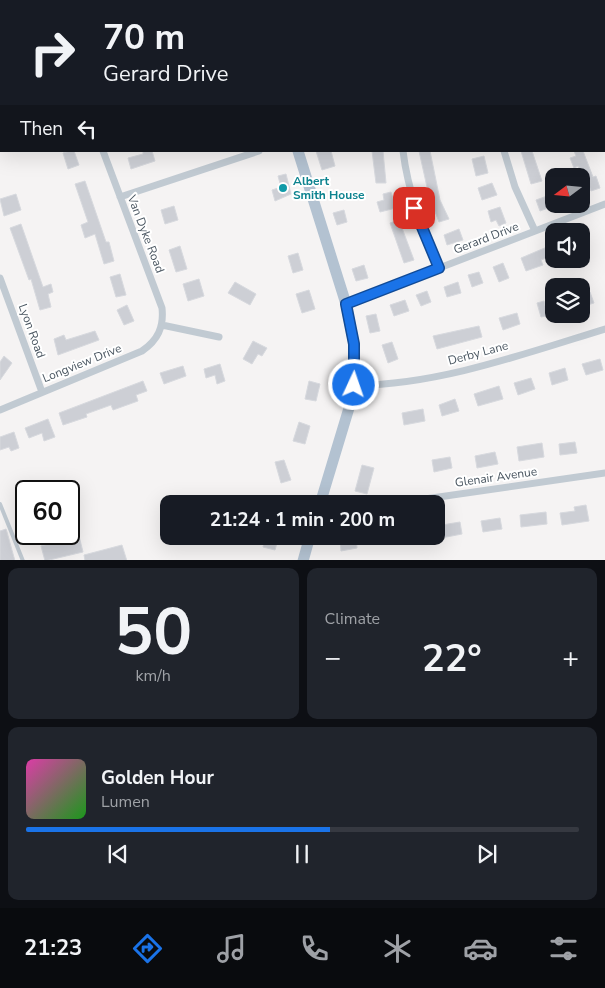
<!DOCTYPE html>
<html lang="en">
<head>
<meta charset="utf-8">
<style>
  :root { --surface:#171b24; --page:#20242c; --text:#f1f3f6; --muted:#9ea1a6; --line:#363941; --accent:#1a73e8 }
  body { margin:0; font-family:"Nunito Sans",sans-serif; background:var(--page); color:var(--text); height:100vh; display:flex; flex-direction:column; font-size:19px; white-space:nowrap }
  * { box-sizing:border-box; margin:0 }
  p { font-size:16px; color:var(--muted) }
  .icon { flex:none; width:28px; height:28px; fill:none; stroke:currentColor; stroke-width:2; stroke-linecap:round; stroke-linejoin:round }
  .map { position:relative; height:560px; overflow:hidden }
  .side { display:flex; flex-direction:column; gap:8px; padding:8px; background:#0d0f14; flex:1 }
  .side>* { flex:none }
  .banner { position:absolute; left:0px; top:0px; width:605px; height:152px; box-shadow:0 5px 20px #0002; background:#171b24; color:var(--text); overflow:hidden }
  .needle { width:32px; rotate:254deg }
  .fabs { position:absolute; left:545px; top:168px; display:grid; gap:10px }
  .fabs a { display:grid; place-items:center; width:45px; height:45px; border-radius:10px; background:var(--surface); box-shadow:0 5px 20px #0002; font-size:25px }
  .speed { position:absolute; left:15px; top:480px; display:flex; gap:10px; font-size:25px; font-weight:700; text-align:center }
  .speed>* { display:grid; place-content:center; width:65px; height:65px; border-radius:50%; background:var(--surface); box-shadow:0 5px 20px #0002; line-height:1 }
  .speed .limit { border:2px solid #111; border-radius:8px; background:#fff; color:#111 }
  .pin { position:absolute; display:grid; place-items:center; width:42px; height:42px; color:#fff; margin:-21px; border-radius:10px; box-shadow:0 2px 8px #0006 }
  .me { position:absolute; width:55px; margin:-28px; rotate:3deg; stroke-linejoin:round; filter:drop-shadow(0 0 4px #0008) }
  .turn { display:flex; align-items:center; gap:18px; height:105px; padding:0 20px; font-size:22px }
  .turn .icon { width:65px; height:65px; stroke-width:2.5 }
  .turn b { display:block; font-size:35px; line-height:42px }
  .then { display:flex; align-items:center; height:48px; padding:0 20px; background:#0003; gap:10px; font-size:19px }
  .big { font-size:38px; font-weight:700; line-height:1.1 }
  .side .card { flex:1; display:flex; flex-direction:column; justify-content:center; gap:8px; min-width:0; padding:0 18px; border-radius:10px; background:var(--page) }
  .side .dial { align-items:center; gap:0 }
  .dial b { font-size:65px; line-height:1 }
  .song { display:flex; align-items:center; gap:15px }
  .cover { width:60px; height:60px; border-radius:8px; background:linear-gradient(135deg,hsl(320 70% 55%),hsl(120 70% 35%)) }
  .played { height:5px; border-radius:2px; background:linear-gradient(90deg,var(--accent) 55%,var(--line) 55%) }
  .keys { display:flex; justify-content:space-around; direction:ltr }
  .heat { display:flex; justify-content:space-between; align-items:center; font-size:28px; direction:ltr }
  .side .tiles { flex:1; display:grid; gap:8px; grid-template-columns:1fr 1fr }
  .card:last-child { grid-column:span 2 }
  .trip { position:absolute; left:160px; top:495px; width:285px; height:50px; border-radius:10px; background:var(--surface); box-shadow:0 5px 20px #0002; font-weight:700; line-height:50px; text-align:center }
  .tab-bar { display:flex; height:80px; justify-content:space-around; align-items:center; background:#090b0e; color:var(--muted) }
  .tab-bar .icon { width:35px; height:35px }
  .tab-bar .current { color:var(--accent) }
  .tab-bar b { font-size:22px; color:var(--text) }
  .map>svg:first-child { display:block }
  .building { fill:#cdcfd5; stroke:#d7d9de }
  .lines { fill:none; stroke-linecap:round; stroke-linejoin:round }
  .service { stroke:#c1cad2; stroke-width:4 }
  .minor { stroke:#c1cad2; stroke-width:7 }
  .primary { stroke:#b3c2d1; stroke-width:11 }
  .route-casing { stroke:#114b97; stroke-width:12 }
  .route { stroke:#1a73e8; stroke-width:9 }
  .culture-dot { fill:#0f9aa8; stroke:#fff; stroke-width:2 }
  .labels { text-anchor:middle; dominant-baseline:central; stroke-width:4; stroke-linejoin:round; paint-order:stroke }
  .culture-label { font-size:12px; font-weight:bold; fill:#0d838f; stroke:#fff; text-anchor:start }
  .street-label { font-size:12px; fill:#4a5661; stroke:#fff }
</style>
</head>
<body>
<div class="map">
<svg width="605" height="561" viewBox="0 0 605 561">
  <rect width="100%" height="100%" fill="#f5f3f3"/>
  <path class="building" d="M 70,151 L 74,151 L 79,165 L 68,169 L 63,153 Z
    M 143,151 L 152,151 L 155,161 L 131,169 L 128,158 L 143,154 Z
    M 316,151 L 331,151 L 335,166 L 322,170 Z
    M 372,151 L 383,151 L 386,183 L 376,183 Z
    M 419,151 L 430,151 L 440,200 L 449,219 L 439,222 L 429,196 Z
    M 521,151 L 532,151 L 542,181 L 531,184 Z
    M 574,151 L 583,151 L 593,177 L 596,176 L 600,188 L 591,191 L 583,170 L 580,171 L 578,166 L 574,168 L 570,158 L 576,156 Z
    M 484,156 L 488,173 L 476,176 L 472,159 Z
    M 286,174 L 291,194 L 275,201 L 272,190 L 281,187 L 278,176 Z
    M 85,181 L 106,242 L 109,242 L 114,261 L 104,264 L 95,234 L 85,238 L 81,225 L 88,222 L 75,184 Z
    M 492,183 L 497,195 L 482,200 L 478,188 Z
    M 391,192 L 396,208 L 380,212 L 377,202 L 384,200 L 383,194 Z
    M 16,194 L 21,210 L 4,216 L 0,199 Z
    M 547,196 L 551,207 L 540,211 L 536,200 Z
    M 174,206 L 178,220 L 165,224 L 161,210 Z
    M 500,207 L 506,223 L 499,226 L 496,220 L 491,222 L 488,211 Z
    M 344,210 L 347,222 L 337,225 L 333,213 Z
    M 399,220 L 414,260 L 404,263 L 390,223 Z
    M 21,224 L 43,287 L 51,284 L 53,292 L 48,294 L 51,307 L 40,310 L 31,279 L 29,280 L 10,228 Z
    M 459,229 L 463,240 L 447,245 L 444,235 Z
    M 554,244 L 554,255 L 541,260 L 543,265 L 526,271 L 521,258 Z
    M 180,246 L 187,269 L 176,272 L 169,250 Z
    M 298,253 L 303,270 L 293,273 L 288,256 Z
    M 503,263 L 509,278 L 499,282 L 493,267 Z
    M 364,265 L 368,278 L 356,281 L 352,269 Z
    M 479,272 L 483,283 L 472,287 L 468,275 Z
    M 120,274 L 126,295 L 116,297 L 110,277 Z
    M 199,279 L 204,296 L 188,301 L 183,284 Z
    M 235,282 L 256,294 L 250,305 L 228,293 Z
    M 458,282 L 461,293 L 447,297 L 444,287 Z
    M 309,290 L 315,309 L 302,313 L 296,294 Z
    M 427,291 L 431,302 L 421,306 L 416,295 Z
    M 590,292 L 594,303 L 581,307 L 581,295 Z
    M 405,300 L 409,311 L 394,316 L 390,305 Z
    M 544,301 L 545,306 L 554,304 L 554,314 L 541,317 L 537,303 Z
    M 127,305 L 134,321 L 124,325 L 117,310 Z
    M 517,313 L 520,324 L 503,330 L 499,318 Z
    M 376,314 L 380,331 L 370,333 L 366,316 Z
    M 479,326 L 482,337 L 437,349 L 433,336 Z
    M 95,331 L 99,340 L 58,355 L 54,339 L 64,335 L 66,340 Z
    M 253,341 L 267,348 L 262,356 L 258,354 L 252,364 L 243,359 Z
    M 392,342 L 398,359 L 388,363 L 382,345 Z
    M 4,356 L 12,363 L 0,380 L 0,362 Z
    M 600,359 L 603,370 L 586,375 L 582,364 Z
    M 220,364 L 225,381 L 217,384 L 215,375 L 206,378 L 204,369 Z
    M 183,366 L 186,376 L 164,384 L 160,373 Z
    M 565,368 L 568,380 L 552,385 L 549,373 Z
    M 531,378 L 535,389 L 518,395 L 514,383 Z
    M 143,381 L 147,391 L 136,395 L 138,401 L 113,410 L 111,405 L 86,414 L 87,417 L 63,425 L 59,413 Z
    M 309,381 L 320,384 L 316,401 L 305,399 Z
    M 499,386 L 503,399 L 478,406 L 474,394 Z
    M 455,399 L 459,411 L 442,416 L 439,405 Z
    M 423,409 L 425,421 L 404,425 L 402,413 Z
    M 48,419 L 55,437 L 44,441 L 42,433 L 29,438 L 25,428 Z
    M 299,422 L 310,426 L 305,444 L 293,441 Z
    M 14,432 L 19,448 L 11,451 L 9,447 L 0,450 L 0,437 Z
    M 575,442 L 577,453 L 560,455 L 559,444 Z
    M 542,443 L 544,457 L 519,461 L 517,447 Z
    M 495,452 L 498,464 L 477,468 L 475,456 Z
    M 450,457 L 452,468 L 434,472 L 432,460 Z
    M 284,460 L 291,480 L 281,483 L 275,462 Z
    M 362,465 L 374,468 L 367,494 L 355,491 Z
    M 586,505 L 589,521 L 562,525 L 560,513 L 575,511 L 574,507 Z
    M 546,512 L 547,524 L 521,527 L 520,515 Z
    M 500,518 L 502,529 L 483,532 L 481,521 Z
    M 460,522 L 462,534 L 436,539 L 436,526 Z
    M 6,529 L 7,532 L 15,561 L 0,561 L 0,531 Z
    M 79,536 L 83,552 L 45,561 L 41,546 Z
    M 266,536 L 279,536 L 275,550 L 263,547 Z
    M 356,537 L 357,548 L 341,551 L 340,539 Z
    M 122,545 L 127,561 L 85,561 L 84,555 Z"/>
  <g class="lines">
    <path class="service" d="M 0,504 L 23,561"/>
    <path class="minor" d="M 46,0 L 47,1
      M 155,0 L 155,1
      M 479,0 L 479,1
      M 592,0 L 592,1
      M 434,1 L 437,0
      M 0,75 L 1,74
      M 604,144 L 605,147
      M 403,151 C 408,193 423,229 439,268
      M 504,151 L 515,187 L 535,231
      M 120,197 L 259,151
      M 0,278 L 42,392
      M 346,304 L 605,204
      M 162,325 L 219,337
      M 354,385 C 435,386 527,353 605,329
      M 0,410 L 142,351 C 158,340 164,327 162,308 L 103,151
      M 390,504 L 605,473"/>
    <path class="primary" d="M 262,0 L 262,1
      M 298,151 L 346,304 L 354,344 L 354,385 L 349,408 L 320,504
      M 303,561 L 310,536"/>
  </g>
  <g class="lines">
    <g class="route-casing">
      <path id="route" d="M 354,385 L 354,344 L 346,304 L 439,268 L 414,208"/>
    </g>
    <use href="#route" class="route"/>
  </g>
  <circle class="culture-dot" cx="283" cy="188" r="5"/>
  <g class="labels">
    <g class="culture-label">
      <text x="293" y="181">Albert<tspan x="293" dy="14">Smith House</tspan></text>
    </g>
    <g class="street-label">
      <text transform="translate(146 234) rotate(69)">Van Dyke Road</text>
      <text transform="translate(486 238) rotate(-21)">Gerard Drive</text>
      <text transform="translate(32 331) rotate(70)">Lyon Road</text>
      <text transform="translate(478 353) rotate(-15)">Derby Lane</text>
      <text transform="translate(82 363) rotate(-22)">Longview Drive</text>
      <text transform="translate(496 477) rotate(-8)">Glenair Avenue</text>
    </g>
  </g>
</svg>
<div class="fabs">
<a><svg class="needle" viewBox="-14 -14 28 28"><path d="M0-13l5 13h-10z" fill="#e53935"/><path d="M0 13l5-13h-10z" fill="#9ea1a6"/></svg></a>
<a><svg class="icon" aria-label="sound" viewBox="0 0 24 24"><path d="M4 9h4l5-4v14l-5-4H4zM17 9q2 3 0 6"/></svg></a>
<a><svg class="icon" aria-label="layers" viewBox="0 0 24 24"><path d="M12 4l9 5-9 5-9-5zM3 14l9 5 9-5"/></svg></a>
</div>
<div class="speed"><div class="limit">60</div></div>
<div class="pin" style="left:414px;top:208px;background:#d93025"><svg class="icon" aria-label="arrive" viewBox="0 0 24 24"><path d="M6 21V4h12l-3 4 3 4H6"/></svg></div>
<svg class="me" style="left:354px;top:385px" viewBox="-20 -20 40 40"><circle r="17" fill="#1a73e8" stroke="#fff" stroke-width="3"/><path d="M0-11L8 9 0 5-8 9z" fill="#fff"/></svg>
<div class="trip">21:24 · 1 min · 200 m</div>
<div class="banner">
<div class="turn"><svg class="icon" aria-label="right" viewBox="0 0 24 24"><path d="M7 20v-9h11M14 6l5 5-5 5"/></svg><div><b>70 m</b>Gerard Drive</div></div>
<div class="then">Then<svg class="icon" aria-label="left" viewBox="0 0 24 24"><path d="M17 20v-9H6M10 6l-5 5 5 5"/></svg></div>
</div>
</div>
<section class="side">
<div class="tiles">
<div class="card dial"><b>50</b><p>km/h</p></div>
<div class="card"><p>Climate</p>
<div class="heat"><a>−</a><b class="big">22°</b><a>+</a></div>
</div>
<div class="card">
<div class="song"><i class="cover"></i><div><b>Golden Hour</b><p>Lumen</p></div></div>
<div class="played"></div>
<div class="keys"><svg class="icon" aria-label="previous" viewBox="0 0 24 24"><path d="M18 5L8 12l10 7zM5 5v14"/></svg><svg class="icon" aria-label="pause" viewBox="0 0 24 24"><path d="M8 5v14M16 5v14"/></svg><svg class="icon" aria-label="next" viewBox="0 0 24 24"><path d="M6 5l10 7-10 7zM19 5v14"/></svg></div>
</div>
</div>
</section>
<nav class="tab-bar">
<b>21:23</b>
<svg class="icon current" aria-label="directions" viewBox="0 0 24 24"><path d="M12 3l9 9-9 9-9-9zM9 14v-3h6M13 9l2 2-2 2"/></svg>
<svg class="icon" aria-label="music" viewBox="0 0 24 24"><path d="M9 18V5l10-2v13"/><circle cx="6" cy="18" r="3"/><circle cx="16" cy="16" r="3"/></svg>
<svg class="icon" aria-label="phone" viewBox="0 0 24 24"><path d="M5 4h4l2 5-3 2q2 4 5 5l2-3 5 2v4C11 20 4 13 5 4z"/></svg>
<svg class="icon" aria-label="climate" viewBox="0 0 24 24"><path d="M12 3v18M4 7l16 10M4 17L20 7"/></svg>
<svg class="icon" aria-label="car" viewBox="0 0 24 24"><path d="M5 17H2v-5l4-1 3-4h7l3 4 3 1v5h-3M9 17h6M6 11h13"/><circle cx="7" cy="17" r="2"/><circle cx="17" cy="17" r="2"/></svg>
<svg class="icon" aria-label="filters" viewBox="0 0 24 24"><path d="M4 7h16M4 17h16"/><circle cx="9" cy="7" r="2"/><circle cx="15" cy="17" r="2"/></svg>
</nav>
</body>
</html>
